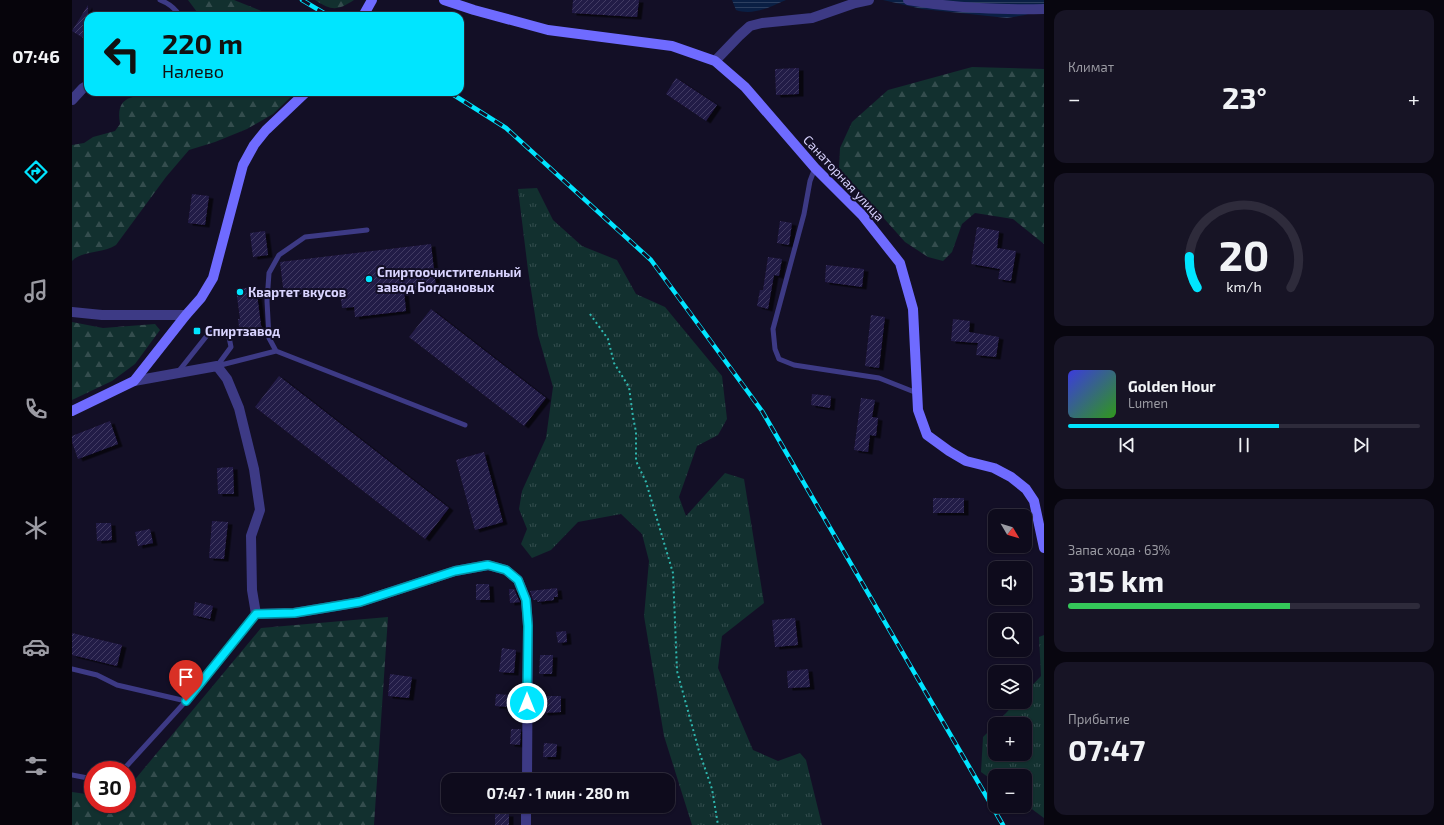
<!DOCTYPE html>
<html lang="ru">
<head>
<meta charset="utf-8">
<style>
  :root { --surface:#0e0b1c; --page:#171425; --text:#f1f3f6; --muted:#9b9ba3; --line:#2e2b3b; --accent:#00e5ff }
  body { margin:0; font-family:"Exo 2",sans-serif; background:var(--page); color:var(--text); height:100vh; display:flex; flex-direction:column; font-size:15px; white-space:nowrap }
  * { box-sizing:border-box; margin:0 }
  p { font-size:13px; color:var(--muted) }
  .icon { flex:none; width:22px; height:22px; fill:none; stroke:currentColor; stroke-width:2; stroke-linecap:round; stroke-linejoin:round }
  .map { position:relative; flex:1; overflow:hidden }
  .side { display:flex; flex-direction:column; gap:10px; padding:10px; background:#08060f; width:400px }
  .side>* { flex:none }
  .top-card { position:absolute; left:12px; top:12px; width:380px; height:84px; border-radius:12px; box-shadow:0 1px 3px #0004,0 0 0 1px var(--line); background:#00e5ff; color:#111; overflow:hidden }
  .needle { width:26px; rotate:128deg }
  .fabs { position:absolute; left:916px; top:509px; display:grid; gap:8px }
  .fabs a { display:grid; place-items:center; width:44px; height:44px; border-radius:8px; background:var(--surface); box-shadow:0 1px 3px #0004,0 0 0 1px var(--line); font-size:20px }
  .speed { position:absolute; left:12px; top:761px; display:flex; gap:8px; font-size:20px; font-weight:700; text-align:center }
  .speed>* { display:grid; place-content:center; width:52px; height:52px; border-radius:50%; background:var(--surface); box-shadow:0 1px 3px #0004,0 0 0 1px var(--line); line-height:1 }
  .speed .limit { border:6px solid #d22; background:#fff; color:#111 }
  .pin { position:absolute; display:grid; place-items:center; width:34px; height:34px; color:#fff; margin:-41px -17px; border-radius:50% 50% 50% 0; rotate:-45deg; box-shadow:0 0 4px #0007 }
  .pin .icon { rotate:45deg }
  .me { position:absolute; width:44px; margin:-22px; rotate:0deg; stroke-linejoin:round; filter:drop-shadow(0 0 3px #0008) }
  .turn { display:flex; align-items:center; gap:14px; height:84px; padding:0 12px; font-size:18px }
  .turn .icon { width:52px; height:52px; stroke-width:2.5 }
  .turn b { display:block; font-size:28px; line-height:34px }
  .big { font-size:30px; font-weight:700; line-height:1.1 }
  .side .card { flex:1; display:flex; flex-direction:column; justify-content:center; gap:6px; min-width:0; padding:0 14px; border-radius:12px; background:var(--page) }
  .side .dial { align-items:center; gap:0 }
  .dial svg { height:104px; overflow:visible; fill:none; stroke:var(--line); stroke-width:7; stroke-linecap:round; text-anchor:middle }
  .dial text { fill:var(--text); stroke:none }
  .song { display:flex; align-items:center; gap:12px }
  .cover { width:48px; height:48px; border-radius:6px; background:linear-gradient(135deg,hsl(240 70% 55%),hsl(110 70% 35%)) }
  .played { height:4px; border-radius:2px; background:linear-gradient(90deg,var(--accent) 60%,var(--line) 60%) }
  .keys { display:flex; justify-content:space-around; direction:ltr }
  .heat { display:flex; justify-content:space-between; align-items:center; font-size:22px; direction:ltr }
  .charge { height:6px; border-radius:3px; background:linear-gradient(90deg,#34c759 63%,var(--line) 0) }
  .trip { position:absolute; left:369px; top:773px; width:234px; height:40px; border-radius:12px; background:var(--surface); box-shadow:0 1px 3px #0004,0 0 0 1px var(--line); font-weight:700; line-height:40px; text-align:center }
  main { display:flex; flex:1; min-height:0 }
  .menu { display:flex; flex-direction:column; width:72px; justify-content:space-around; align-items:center; background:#06040b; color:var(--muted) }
  .menu .icon { width:28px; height:28px }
  .menu .current { color:var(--accent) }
  .menu b { font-size:18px; color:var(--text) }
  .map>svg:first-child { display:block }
  .forest { fill:url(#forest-firs) }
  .park { fill:url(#park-tufts) }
  .water { fill:url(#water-rules) }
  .building { fill:url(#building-hatch); filter:url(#shadow) }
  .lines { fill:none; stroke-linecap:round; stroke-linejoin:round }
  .path { stroke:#2fb8b0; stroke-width:2; stroke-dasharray:2 3; stroke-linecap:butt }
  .lane { stroke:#3d3a85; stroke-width:5 }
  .street { stroke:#3d3a85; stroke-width:10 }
  .secondary { stroke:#6f6bff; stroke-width:10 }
  .rail-casing { stroke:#00e5ff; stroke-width:4.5 }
  .rail { stroke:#130f26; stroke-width:3; stroke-dasharray:9; stroke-linecap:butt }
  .route-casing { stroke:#0095a6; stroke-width:10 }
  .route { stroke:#00e5ff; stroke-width:7 }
  .poi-dot { fill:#00e5ff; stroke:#130f26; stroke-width:1.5 }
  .labels { text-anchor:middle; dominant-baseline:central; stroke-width:4; stroke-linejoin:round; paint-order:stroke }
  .street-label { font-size:13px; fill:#d9d4ff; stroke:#130f26 }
  .poi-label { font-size:13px; font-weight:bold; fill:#d9d4ff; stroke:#130f26; text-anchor:start }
</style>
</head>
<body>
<main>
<nav class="menu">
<b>07:46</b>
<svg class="icon current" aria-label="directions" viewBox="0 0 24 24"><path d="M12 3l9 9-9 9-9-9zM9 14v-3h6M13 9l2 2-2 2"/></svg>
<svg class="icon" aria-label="music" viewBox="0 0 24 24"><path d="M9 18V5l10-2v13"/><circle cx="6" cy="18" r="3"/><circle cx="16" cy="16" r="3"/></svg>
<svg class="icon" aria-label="phone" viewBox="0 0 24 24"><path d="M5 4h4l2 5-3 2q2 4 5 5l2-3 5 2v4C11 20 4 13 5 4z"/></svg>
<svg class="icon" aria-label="climate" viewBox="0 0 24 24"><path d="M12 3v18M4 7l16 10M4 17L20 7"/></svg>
<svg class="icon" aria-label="car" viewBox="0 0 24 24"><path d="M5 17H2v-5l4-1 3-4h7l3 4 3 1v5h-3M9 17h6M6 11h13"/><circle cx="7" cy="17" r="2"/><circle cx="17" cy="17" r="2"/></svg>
<svg class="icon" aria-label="filters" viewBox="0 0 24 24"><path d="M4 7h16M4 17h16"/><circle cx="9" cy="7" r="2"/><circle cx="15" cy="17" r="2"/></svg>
</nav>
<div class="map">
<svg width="972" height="825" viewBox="0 0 972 825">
  <defs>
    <pattern id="forest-firs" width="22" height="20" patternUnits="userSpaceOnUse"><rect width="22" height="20" fill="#12302f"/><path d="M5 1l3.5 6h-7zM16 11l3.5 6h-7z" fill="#344d4e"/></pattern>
    <pattern id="park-tufts" width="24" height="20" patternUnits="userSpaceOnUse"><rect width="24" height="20" fill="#12302f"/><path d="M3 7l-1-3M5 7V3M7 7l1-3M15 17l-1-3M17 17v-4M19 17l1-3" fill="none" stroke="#344d4e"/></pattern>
    <pattern id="water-rules" width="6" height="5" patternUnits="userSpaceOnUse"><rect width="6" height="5" fill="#0a1f44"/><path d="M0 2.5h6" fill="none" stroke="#2d3f60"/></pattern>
    <pattern id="building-hatch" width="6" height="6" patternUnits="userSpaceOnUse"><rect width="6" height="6" fill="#241b47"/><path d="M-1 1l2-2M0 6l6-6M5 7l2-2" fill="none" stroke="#433b63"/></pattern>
    <filter id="shadow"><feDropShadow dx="4.5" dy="2.5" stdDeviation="0" flood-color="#0009"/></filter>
  </defs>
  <rect width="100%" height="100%" fill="#130f26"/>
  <path class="forest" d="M 116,0 L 162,0 L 202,16 L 128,16 Z
    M 243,0 L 282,0 C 265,11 260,11 243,0 Z
    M 900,67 L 972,69 L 972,244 L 941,219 L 903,213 L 890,224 L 880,252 L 871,261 L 856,257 L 833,242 L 767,168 L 768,148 L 780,122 L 816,90 Z
    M 91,92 L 224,92 L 201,114 L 175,129 L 143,142 L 117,150 L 94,177 L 44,245 C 31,254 10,250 0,261 L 0,145 L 12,143 L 21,137 L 43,131 L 48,124 C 42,90 69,98 91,92 Z
    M 0,322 L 31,328 L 83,324 L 88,330 L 63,364 L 40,381 L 0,400 Z
    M 316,617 L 302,825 L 0,825 L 0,792 L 21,795 L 21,804 L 55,804 L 55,789 L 189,628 Z"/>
  <path class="park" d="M 465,188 L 481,220 L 510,246 L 545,260 L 564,294 L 593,307 L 650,376 L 655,419 L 646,435 L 625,446 L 607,497 L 614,516 L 653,473 L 672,479 L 692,603 L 650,636 L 646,668 L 681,750 L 706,761 L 728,753 L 734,760 L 750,825 L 620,825 L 592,736 L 572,616 L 577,561 L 570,534 L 549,514 L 506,522 L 479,550 L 460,558 L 449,544 L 455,529 L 447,509 L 450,491 L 474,438 L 481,387 L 466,335 L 456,270 L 446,189 Z
    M 972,635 L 972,818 L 953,804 L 953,776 L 923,776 L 923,782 L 909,772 L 911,737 L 923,725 L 923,754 L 953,754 L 953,724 L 924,724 L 944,702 L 953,702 L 953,693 L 969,676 L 967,637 Z"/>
  <path class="water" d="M 660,0 L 714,0 C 698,7 681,16 664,10 Z
    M 811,0 L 972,0 L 972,9 L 953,15 L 935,18 L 850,9 Z"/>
  <path class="building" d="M 501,0 L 567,0 L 565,17 L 500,13 Z
    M 16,5 L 16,41 L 0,31 Z
    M 727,68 L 727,94 L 704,95 L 703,69 Z
    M 604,78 L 645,105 L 634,121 L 594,94 Z
    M 120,194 L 137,196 L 133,225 L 116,223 Z
    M 708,221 L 720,223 L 717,245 L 705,243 Z
    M 905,227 L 927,231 L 925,248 L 944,251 L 939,281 L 926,279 L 928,269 L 899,264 Z
    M 193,231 L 196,255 L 181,257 L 178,233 Z
    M 359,244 L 364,287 L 332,291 L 334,311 L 283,317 L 282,307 L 270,308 L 268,290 L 212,296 L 208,262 Z
    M 696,257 L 710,259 L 707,276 L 702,275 L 696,309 L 685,306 L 688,290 L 691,290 Z
    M 754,265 L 792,269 L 790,287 L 753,282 Z
    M 184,287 L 190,332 L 168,335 L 166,319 L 168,319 L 164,289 Z
    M 359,309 L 474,398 L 452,426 L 337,337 Z
    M 799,315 L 813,317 L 807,368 L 793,366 Z
    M 881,319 L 898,321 L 897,332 L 927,337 L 924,357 L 904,355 L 906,343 L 879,341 Z
    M 207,376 L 377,508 L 353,539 L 183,407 Z
    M 740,394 L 759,396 L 758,408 L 739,405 Z
    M 789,398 L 803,400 L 800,417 L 806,418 L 804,436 L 798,435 L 796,452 L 782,450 Z
    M 38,421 L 46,444 L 6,459 L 0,442 L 0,436 Z
    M 412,452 L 431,522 L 403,530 L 384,460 Z
    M 161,467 L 162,494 L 146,494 L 145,468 Z
    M 861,498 L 892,498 L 892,513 L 861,513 Z
    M 140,521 L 156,522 L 152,559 L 137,558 Z
    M 24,523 L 39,523 L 40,540 L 25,541 Z
    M 78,529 L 81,543 L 66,546 L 63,532 Z
    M 404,584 L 417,584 L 418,600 L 404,600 Z
    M 485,588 L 486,597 L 482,597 L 482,600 L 465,602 L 465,600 L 461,600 L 458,591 Z
    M 437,589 L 442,589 L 448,602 L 438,603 Z
    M 123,602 L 141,606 L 138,619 L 121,615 Z
    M 723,618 L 726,645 L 703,647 L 700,620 Z
    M 494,631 L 495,642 L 486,643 L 484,632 Z
    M 0,633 L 50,645 L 45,666 L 0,655 Z
    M 430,648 L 444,650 L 442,673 L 427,672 Z
    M 468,655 L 481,655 L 480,674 L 467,674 Z
    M 736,669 L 738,687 L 716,688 L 715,671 Z
    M 318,674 L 340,677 L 337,698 L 316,696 Z
    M 424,694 L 439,695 L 438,707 L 423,706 Z
    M 471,696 L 489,696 L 489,712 L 471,713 Z
    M 439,729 L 449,729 L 448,745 L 438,744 Z
    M 472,743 L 485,744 L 484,757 L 471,757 Z
    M 423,814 L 437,814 L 437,825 L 423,825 Z"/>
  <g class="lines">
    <path class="path" d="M 518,314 L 536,339 L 542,363 L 557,387 L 561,417 L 564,432 L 564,461 L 574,482 L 601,573 L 605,671 L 627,751 L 640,789 L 646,825"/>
    <path class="lane" d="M 88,0 C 96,3 103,8 108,16
      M 743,168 L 738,181 L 732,214 L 701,329 L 703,349 L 707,359 L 722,365 L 807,378 L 845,393
      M 295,230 L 233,237 L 207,255 L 197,273 L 195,301 L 197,338 L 204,351 L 393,425
      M 145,366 L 204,351
      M 106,372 L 137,333 L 148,330 L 157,337 L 159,347 L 145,366
      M 0,669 L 25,675 L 45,685 L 114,701
      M 51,770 L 114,701 L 184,614
      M 0,775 L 21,779"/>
    <path class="street" d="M 836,0 C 881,8 926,10 972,9
      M 643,61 L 667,36 L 678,26 L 690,23 L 740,18 L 783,3 L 797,0
      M 0,100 L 11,88 L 16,85
      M 0,312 L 30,315 L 114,315
      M 62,381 L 145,366 L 155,379 L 167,408 L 182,469 L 188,510 L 179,536 L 180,590 L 184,614 L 222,613 L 288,602 L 383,571 L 416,565 L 434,570 L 446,580 L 454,600 L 456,626 L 455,780
      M 454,825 L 454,806"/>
    <path class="secondary" d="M 372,0 L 402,10 L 476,30 L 600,46 L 643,61 L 673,87 L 743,168 L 790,215 L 828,263 L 841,309 L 846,410 L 855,435 L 877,451 L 894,461 L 922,468 L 939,477 L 954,489 L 962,501 L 972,548
      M 291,16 L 300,0
      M 0,411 L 62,381 L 114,315 L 129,298 L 141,278 L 171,165 L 182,145 L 194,130 L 234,92"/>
    <g class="rail-casing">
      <path id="rail" d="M 230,0 L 257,16
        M 377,92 L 434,128 L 579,260 L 690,411 L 931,825"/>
    </g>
    <use href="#rail" class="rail"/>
  </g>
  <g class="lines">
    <g class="route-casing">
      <path id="route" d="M 114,701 L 184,614 L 222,613 L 288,602 L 383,571 L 416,565 L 434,570 L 446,580 L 454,600 L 456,626 L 455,703"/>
    </g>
    <use href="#route" class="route"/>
  </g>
  <g class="poi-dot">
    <circle cx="297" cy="279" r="4"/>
    <circle cx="168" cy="292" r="4"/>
    <rect x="121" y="327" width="8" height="8" rx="2"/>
  </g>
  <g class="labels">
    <g class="street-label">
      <text transform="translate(772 178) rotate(47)">Санаторная улица</text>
    </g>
    <g class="poi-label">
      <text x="305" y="272">Спиртоочистительный<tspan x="305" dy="15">завод Богдановых</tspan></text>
      <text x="176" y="292">Квартет вкусов</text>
      <text x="133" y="331">Спиртзавод</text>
    </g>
  </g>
</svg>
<div class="fabs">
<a><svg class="needle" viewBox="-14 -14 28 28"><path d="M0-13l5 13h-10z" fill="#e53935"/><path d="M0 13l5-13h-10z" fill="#9b9ba3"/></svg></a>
<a><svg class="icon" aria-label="sound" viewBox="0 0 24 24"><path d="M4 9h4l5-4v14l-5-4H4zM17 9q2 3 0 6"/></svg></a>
<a><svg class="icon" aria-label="search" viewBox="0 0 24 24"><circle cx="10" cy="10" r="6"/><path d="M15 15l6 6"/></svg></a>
<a><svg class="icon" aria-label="layers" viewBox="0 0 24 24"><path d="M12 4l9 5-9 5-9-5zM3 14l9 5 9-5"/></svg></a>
<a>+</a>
<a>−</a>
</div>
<div class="speed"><div class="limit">30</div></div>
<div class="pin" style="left:114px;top:701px;background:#d93025"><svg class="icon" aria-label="arrive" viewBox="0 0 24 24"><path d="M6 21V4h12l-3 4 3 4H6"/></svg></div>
<svg class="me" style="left:455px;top:703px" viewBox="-20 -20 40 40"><circle r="17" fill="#00e5ff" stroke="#fff" stroke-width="3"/><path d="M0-11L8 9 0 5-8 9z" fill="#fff"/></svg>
<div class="trip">07:47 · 1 мин · 280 m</div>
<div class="top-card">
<div class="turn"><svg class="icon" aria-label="left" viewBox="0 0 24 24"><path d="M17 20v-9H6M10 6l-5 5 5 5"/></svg><div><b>220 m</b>Налево</div></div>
</div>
</div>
<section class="side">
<div class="card"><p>Климат</p>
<div class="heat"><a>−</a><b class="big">23°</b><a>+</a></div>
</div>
<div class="card dial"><svg viewBox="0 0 100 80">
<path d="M14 69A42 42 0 1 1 86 69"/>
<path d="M14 69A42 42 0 0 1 8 45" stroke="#00e5ff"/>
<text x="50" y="56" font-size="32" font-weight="700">20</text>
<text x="50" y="72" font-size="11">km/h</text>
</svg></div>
<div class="card">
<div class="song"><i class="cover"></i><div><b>Golden Hour</b><p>Lumen</p></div></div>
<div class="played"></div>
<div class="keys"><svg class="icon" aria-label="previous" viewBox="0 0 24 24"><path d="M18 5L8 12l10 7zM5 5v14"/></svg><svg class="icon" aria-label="pause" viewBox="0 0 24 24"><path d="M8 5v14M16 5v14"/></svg><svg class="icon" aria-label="next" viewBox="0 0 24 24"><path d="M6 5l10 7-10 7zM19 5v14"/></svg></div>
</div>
<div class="card"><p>Запас хода · 63%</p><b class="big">315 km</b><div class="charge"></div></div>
<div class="card"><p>Прибытие</p><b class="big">07:47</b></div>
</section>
</main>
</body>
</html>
